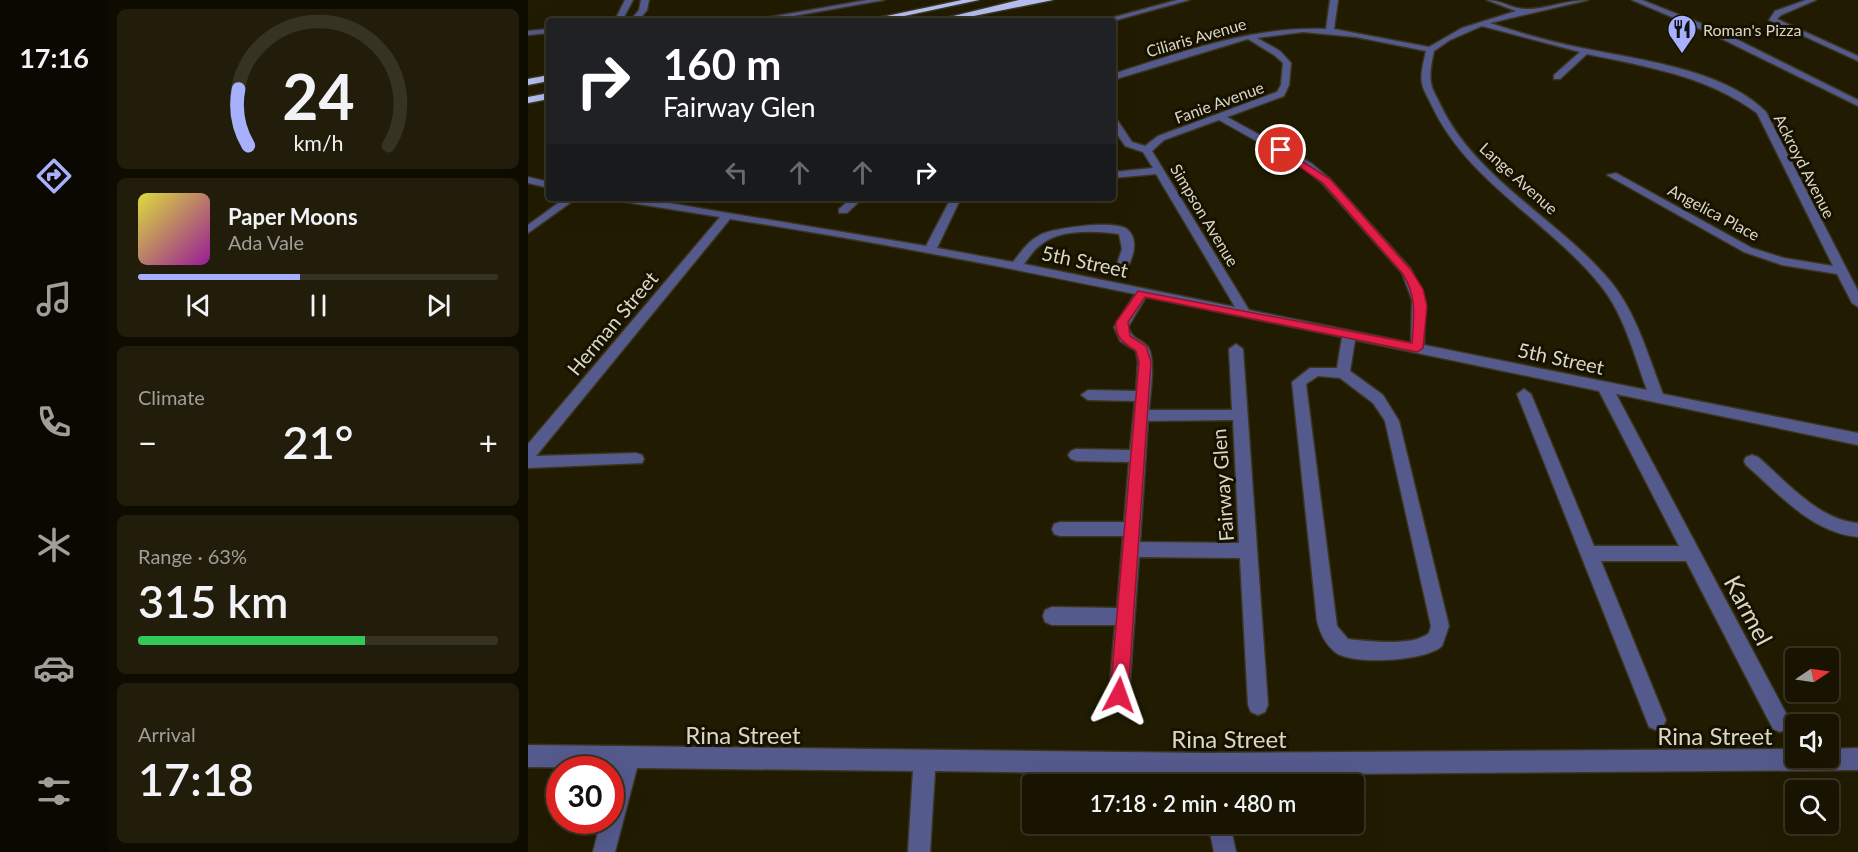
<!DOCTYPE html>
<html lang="en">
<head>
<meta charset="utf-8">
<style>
  :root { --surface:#191401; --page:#221d0b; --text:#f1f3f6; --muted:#9f9e99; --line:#373323; --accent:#a7b0fc }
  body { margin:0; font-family:Lato,sans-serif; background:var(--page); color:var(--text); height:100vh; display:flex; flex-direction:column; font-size:22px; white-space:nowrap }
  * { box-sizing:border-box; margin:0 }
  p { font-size:20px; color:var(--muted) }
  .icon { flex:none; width:33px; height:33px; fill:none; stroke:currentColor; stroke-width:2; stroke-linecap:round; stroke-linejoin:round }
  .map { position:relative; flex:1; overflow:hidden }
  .panel { display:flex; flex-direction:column; gap:9px; padding:9px; background:#0e0b01; width:420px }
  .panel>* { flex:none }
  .hud { position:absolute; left:18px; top:18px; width:570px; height:183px; border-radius:6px; box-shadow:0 6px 24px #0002,0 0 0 2px var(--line); background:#202124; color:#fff; overflow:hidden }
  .needle { width:39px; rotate:77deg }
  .fabs { position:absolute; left:1257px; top:648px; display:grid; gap:12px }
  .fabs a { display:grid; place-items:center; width:54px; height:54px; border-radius:6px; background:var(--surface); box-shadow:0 6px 24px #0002,0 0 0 2px var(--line); font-size:30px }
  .speed { position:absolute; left:18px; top:756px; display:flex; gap:12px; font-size:30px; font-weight:700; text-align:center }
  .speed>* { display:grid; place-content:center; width:78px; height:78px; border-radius:50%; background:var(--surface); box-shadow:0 6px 24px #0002,0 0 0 2px var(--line); line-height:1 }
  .speed .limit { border:9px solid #d22; background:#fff; color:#111 }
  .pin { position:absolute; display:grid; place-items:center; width:51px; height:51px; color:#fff; margin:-26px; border:3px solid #fff; border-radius:50%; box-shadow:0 2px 6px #0007 }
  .me { position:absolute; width:66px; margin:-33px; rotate:4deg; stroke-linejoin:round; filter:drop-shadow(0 0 4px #0008) }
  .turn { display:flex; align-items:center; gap:21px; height:126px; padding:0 18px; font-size:27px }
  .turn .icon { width:78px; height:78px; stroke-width:2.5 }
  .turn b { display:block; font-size:42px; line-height:51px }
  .lanes { display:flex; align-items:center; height:57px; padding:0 18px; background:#0003; justify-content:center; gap:30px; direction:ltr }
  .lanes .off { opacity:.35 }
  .big { font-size:45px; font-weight:600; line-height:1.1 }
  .panel .tile { flex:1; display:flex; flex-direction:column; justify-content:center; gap:9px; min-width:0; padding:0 21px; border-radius:9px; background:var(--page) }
  .panel .dial { align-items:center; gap:0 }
  .dial svg { height:156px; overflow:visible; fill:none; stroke:var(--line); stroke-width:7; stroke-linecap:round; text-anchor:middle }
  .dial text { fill:var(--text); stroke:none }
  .song { display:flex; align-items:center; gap:18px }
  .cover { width:72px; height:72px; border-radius:9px; background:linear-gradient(135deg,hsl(60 70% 55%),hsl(300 70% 35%)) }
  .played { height:6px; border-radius:3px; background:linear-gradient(90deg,var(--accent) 45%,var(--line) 45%) }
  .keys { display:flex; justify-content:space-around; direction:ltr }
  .heat { display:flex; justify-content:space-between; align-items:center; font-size:33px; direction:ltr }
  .charge { height:9px; border-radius:4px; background:linear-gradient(90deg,#34c759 63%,var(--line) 0) }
  .trip { position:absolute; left:494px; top:774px; width:342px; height:60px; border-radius:6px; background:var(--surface); box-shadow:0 6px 24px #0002,0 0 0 2px var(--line); font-weight:600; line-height:60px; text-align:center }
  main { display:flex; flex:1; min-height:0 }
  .tab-bar { display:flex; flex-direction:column; width:108px; justify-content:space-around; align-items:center; background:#0a0800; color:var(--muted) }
  .tab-bar .icon { width:42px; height:42px }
  .tab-bar .selected { color:var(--accent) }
  .tab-bar b { font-size:27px; color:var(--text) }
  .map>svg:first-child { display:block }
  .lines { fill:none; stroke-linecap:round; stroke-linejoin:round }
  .minor-casing { stroke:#3b351d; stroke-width:3 }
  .highway-casing { stroke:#3b351d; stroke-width:3 }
  .minor { fill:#555a8d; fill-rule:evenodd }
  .highway { fill:#b5bcf0; fill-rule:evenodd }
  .route { fill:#e11d48; stroke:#92132f; stroke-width:1.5 }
  .labels { text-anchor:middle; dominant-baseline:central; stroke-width:6; stroke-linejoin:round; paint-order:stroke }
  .far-poi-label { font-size:16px; fill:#dad7c7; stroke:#171200; text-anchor:start }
  .far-street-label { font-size:16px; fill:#dad7c7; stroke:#171200 }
  .street-label { font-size:20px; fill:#dad7c7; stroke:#171200 }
  .near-street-label { font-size:24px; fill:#dad7c7; stroke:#171200 }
</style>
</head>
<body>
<main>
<nav class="tab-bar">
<b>17:16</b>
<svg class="icon selected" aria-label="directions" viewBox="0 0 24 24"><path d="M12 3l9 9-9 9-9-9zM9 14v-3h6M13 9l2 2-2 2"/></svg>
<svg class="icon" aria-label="music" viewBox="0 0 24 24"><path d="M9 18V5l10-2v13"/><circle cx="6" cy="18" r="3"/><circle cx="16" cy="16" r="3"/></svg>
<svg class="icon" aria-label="phone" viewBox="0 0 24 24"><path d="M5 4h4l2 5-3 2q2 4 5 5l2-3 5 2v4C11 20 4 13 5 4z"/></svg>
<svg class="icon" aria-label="climate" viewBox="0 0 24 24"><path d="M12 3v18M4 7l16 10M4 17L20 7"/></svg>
<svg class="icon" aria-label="car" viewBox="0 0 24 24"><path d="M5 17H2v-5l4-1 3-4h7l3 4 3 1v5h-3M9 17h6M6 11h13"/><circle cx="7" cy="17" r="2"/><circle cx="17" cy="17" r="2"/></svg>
<svg class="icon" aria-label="filters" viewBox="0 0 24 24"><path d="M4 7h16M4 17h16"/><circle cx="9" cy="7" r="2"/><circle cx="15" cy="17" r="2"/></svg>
</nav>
<section class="panel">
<div class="tile dial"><svg viewBox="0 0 100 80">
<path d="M14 69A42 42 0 1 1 86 69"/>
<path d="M14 69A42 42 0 0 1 9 40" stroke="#a7b0fc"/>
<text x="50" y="56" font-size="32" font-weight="700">24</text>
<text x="50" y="72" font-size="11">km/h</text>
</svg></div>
<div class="tile">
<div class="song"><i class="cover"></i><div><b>Paper Moons</b><p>Ada Vale</p></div></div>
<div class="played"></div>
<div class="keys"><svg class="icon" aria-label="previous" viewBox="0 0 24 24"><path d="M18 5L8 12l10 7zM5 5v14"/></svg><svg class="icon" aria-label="pause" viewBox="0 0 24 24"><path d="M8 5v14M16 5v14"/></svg><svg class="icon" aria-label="next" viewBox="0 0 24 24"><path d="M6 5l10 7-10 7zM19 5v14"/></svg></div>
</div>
<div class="tile"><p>Climate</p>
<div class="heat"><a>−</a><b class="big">21°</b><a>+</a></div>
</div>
<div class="tile"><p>Range · 63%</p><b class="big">315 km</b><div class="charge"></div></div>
<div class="tile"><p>Arrival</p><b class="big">17:18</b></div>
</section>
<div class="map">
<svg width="1330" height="852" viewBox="0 0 1330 852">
  <rect width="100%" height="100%" fill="#211b01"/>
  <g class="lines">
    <g class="minor-casing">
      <path id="minor" d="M 97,0 L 105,0 L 95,19 L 81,21 L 89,16 Z
        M 113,0 L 121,0 L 119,10 L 110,21 L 102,21 L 111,10 Z
        M 339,0 L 356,0 L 237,21 L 220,21 Z
        M 649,0 L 661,0 L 585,21 L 572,21 Z
        M 802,0 L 810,0 L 806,29 L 901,47 L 934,28 L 988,11 L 959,0 C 973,0 984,9 997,9 C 1016,10 1038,0 1060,0 L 962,23 C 992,33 1023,42 1054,48 C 1111,60 1196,69 1238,112 L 1330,291 L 1330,307 L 1324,303 L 1309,274 L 1254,265 L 1216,252 L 1079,175 L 1088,173 L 1224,248 L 1256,258 L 1305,266 L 1229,113 C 1179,76 1120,67 1059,54 L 1032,79 L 1026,79 L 1026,75 L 1052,52 L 954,26 L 922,40 L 906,51 C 904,61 901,73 903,83 C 904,90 909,97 912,104 C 947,179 1031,219 1083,282 C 1109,314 1120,356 1135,394 L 1330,433 L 1330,445 L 1088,394 L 1259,715 L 1262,722 L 1259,729 L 1252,732 L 1245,729 L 1158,561 L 1073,561 L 1138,720 L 1135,727 L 1128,730 L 1121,727 L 989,394 L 996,389 L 1003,394 L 1066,546 L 1151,546 L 1071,391 L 827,340 L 822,371 L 855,395 L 871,421 L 921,626 L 914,646 C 899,661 824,666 807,652 C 797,644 792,633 789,621 L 764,382 L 782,368 L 809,368 L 814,337 L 618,297 L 600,327 C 605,341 613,338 620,347 C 628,359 622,395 621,410 L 704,410 L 701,349 L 708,344 L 715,349 L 740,705 L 737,712 L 730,715 L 723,712 L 720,705 L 712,558 L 611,557 L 601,695 L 598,702 L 591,705 L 584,702 L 581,695 L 587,625 L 524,625 L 517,622 L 515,616 L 517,610 L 524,607 L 589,608 L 595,536 L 532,536 L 526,534 L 524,529 L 526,524 L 532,522 L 596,522 L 601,462 L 548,461 L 543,459 L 540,455 L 543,451 L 548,449 L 602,450 L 607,401 L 560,400 L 553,395 L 560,390 L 608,391 L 610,362 L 608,351 L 592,341 L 586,327 L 607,294 C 472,266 338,240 202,219 L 8,456 L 108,453 L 114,455 L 116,459 L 114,463 L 0,468 L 0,444 L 192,217 L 91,201 L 86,198 L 111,198 L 398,246 L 423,198 L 433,198 L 409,248 L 485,262 C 493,252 500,241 512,235 C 525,228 589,219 600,230 C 611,240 605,259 598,270 L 590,270 L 588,267 L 594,249 L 591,234 C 569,231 534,229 515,243 C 507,248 502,256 496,264 L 707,307 L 628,174 L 585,178 L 585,172 L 625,168 L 615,152 L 597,146 L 585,128 L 585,117 L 588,118 L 604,142 L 617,146 L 630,136 L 749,92 L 753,85 L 755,63 L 746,55 L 720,39 L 585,80 L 585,74 C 655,52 724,26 798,29 ZM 775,32 L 828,37 L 898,51 C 896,61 892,73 894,83 C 895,90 900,97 903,104 C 938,181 1022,222 1073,286 C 1097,316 1106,356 1119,390 L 896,345 L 897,300 L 883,269 L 802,179 L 783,163 L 699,117 L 756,96 L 761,85 L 763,63 L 752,51 L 729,38 ZM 691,120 L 775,167 L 794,183 L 874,273 L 884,300 L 883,343 L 721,310 L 624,151 L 636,140 ZM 790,376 L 812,378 L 845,403 L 857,421 L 903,626 L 901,633 C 885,647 840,641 820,639 L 809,626 L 778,384 ZM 705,420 L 711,543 L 612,542 L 620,421 Z
        M 1104,0 L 1114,0 L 1192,31 L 1330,100 L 1330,106 L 1186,35 Z
        M 1278,0 L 1288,0 L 1253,15 L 1249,19 L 1330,56 L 1330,61 L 1241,20 L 1247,11 Z
        M 21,29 L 21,33 L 0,35 L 0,31 Z
        M 0,177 L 21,182 L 21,188 L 0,183 Z
        M 37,198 L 49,198 L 0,233 L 0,225 Z
        M 324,198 L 335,198 L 319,213 L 311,213 L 311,209 Z
        M 1224,455 L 1230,457 C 1258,481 1290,520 1330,523 L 1330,537 C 1284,533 1251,494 1218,465 L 1216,461 L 1218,457 Z
        M 0,745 L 679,753 L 1268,749 L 1268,758 L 1300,758 L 1300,749 L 1330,748 L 1330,770 L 692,775 L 694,784 L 672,784 L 670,775 L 407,771 L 402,852 L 380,852 L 385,771 L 109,768 L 87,852 L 65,852 L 73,820 L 82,820 L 82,787 L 88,768 L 0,767 Z
        M 680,824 L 702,824 L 708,852 L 686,852 Z"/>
    </g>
    <g class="highway-casing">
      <path id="highway" d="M 434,0 L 451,0 L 353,21 L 335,21 Z
        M 491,0 L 525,0 L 421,21 L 405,21 Z
        M 21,75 L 21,81 L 0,85 L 0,79 Z
        M 21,93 L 21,99 L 0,103 L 0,97 Z"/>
    </g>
    <use href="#minor" class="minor"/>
    <use href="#highway" class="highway"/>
  </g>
  <path class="route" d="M 753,148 L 802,179 L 883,270 L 895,289 L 899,306 L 895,348 L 889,352 L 617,297 L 600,322 L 602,336 L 618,346 L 623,362 L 600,695 L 597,701 L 591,704 L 585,701 L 582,695 L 611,362 L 608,351 C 596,343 587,338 588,322 L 610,291 L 884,343 C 886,316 889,297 875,274 L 795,183 L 750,152 L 749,150 Z"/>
  <defs>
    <g id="restaurant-pin" transform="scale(1.5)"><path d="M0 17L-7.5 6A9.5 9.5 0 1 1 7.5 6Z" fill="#a7b0fc" stroke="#171200"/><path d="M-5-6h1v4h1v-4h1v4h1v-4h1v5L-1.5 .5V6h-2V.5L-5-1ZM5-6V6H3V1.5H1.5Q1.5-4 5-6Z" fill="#111"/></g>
  </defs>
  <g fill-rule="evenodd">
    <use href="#restaurant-pin" x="1154" y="29"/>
  </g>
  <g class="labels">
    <g class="far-poi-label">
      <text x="1175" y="29">Roman's Pizza</text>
    </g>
    <g class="far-street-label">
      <text transform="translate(668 37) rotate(-16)">Ciliaris Avenue</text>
      <text transform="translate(691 102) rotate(-20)">Fanie Avenue</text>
      <text transform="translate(1277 166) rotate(63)">Ackroyd Avenue</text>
      <text transform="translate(991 178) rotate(42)">Lange Avenue</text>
      <text transform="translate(1186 212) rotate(28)">Angelica Place</text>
      <text transform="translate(677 215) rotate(59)">Simpson Avenue</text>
    </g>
    <g class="street-label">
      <text transform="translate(557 261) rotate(12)">5th Street</text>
      <text transform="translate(84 323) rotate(-50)">Herman Street</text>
      <text transform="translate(1033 358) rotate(12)">5th Street</text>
      <text transform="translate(694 485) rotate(-94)">Fairway Glen</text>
    </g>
    <g class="near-street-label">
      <text transform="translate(1221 610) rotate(62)">Karmel</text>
      <text x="215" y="734">Rina Street</text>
      <text x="1187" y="735">Rina Street</text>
      <text x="701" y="738">Rina Street</text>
    </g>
  </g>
</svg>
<div class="fabs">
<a><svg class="needle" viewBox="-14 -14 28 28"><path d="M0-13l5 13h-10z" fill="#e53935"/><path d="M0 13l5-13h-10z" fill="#9f9e99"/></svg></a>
<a><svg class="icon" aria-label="sound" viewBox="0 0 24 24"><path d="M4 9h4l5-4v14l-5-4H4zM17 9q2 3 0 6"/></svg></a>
<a><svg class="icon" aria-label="search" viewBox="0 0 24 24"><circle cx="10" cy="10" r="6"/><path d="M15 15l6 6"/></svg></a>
</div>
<div class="speed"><div class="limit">30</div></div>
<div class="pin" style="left:753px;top:150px;background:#d93025"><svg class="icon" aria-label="arrive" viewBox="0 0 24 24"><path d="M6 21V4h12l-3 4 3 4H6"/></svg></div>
<svg class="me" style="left:591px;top:695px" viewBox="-20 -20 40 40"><path d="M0-17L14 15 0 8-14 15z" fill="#e11d48" stroke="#fff" stroke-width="4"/></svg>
<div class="trip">17:18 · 2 min · 480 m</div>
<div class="hud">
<div class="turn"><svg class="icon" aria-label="right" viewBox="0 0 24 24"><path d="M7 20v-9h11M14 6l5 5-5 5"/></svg><div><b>160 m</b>Fairway Glen</div></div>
<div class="lanes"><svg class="icon off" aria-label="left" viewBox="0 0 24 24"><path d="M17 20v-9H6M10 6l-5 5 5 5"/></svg><svg class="icon off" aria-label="ahead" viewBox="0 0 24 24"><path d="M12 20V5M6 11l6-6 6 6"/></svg><svg class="icon off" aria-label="ahead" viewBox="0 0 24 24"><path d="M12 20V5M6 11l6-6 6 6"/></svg><svg class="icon" aria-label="right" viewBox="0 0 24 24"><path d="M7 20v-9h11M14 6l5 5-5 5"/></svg></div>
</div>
</div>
</main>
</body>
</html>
